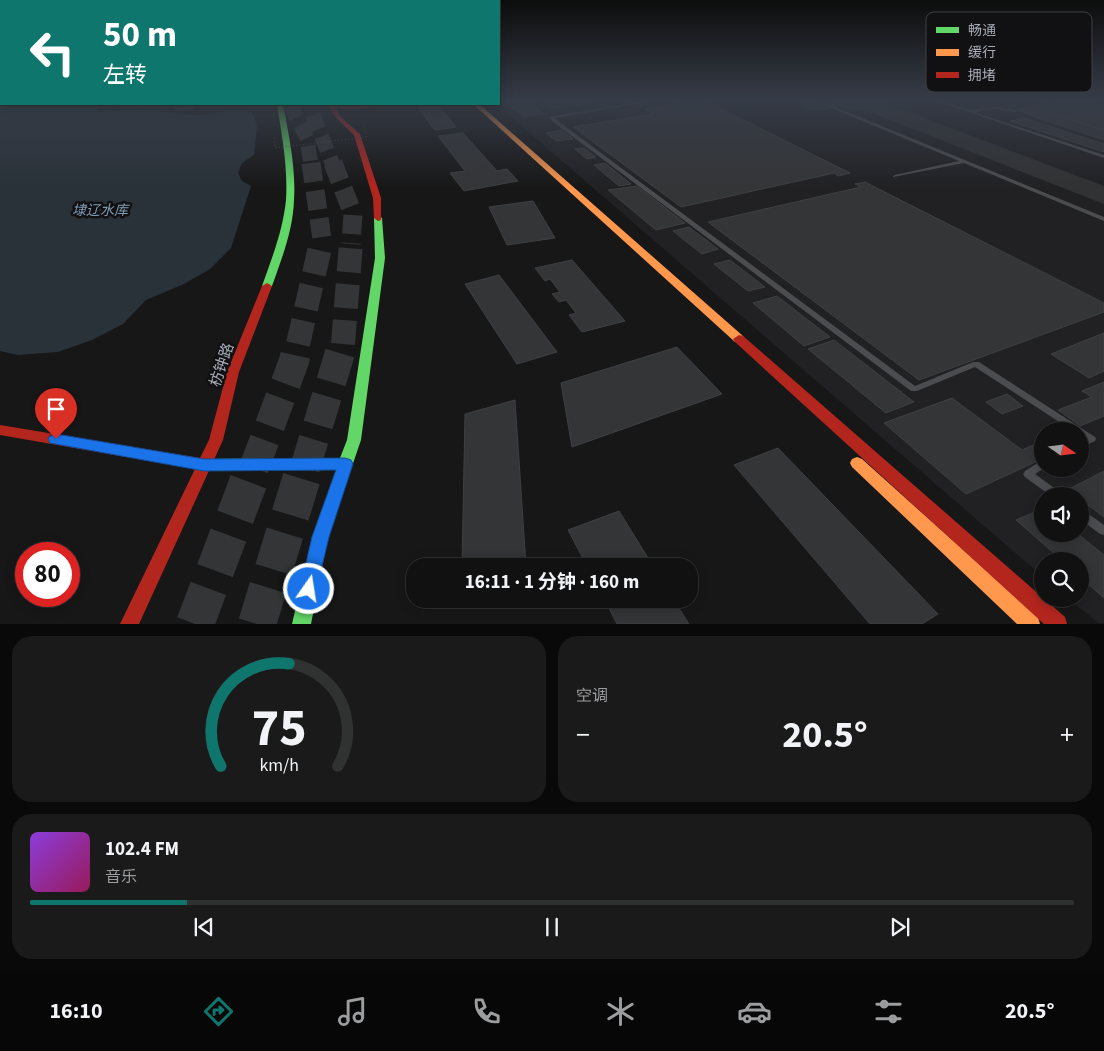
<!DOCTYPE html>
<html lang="zh">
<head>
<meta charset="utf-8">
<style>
  :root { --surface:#111; --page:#1a1a1a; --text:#f1f3f6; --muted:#9c9d9f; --line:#303131; --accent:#0f766e }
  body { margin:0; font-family:"Source Sans 3","Noto Sans SC",sans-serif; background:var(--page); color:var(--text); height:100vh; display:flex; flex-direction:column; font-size:19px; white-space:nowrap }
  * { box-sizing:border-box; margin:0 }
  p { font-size:16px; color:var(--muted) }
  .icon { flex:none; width:28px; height:28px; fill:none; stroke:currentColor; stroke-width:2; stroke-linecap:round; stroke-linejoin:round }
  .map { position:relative; height:624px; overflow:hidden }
  .details { display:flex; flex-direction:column; gap:12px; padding:12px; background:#090909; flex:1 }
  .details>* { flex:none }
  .top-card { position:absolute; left:0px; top:0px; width:500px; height:105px; box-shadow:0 2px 12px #0003,0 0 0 1px var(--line); background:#0f766e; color:#fff; overflow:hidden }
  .needle { width:32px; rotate:104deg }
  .tools { position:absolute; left:1034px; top:422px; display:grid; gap:10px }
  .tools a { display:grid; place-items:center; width:55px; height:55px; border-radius:50%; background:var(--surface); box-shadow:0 2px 12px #0003,0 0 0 1px var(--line); font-size:25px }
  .speed { position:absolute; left:15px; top:542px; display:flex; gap:10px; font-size:25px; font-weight:700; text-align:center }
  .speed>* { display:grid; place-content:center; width:65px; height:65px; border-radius:50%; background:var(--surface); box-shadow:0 2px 12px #0003,0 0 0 1px var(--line); line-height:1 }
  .speed .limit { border:8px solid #d22; background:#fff; color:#111 }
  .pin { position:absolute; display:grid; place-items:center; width:42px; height:42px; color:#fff; margin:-51px -21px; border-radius:50% 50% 50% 0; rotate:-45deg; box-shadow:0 0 5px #0007 }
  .pin .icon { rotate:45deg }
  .me { position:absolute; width:55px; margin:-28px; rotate:13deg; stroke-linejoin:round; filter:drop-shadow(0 0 4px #0008) }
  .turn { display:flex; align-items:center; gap:18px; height:105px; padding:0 20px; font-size:22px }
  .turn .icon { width:65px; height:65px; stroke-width:2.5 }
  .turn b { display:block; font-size:35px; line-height:42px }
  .big { font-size:38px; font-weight:700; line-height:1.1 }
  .details .widget { flex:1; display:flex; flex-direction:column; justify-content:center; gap:8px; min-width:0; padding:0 18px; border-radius:20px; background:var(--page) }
  .details .dial { align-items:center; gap:0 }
  .dial svg { height:130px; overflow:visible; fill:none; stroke:var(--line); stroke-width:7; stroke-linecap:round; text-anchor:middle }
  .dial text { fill:var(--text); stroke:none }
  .song { display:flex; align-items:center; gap:15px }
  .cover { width:60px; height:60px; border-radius:8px; background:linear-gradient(135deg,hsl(270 70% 55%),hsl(330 70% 35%)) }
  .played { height:5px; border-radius:2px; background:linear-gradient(90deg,var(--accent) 15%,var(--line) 15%) }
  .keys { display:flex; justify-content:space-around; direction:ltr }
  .heat { display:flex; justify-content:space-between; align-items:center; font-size:28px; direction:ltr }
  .details .tiles { flex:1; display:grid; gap:12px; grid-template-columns:1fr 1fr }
  .widget:last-child { grid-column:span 2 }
  .trip { position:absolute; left:406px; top:558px; width:292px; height:50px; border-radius:20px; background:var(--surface); box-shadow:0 2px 12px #0003,0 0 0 1px var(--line); font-weight:700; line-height:50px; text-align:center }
  .tabs { display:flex; height:80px; justify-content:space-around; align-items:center; background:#070707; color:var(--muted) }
  .tabs .icon { width:35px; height:35px }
  .tabs .on { color:var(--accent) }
  .tabs b { font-size:22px; color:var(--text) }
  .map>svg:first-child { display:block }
  .built { fill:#212124; fill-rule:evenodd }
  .water { fill:#2a3239 }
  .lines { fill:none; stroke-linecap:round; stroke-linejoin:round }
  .taxiway { fill:#313233; fill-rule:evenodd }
  .building { fill:#343537; stroke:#3f4043 }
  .highway-tunnel-far4 { stroke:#343537; stroke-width:15; stroke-dasharray:15 8; stroke-linecap:butt }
  .highway-tunnel-far3 { stroke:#343537; stroke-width:19; stroke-dasharray:19 9; stroke-linecap:butt }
  .highway-tunnel-far2 { stroke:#343537; stroke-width:24; stroke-dasharray:24 12; stroke-linecap:butt }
  .highway-tunnel-far1 { stroke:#343537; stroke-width:30; stroke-dasharray:30 15; stroke-linecap:butt }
  .highway-tunnel { stroke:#343537; stroke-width:38; stroke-dasharray:38 19; stroke-linecap:butt }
  .lane { fill:#4b4c50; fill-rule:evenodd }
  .fast { fill:#63d668; fill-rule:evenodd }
  .slow { fill:#ff974d; fill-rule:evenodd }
  .jam { fill:#b3261e; fill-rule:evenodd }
  .path-bridge { stroke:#4d4e52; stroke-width:1; stroke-dasharray:1 2.5; stroke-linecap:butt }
  .route { fill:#1a73e8; stroke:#114b97 }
  .labels { text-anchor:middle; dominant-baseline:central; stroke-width:5; stroke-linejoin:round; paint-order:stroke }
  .far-water-label { font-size:14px; font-style:italic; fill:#7f9bb3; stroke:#111113 }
  .street-label { font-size:15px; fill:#a8adb8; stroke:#111113 }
  .key { fill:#111113; stroke:#3e4045; stroke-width:1 }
  .key-label { font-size:14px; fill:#a8adb8 }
</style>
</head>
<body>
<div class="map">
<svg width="1104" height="624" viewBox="0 0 1104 624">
  <rect width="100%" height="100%" fill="#171717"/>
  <path class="built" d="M 499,100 L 1104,100 L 1104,623 L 1098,623 L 1069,599 L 1080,599 L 1080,561 L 1042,561 L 1042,576 L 496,104 L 499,104 ZM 1042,431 L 1080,431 L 1080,469 L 1042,469 ZM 1042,496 L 1080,496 L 1080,534 L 1042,534 Z"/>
  <path class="water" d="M 24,104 L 91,104 L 96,105 L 98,111 C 118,112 137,109 157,111 C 172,112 187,116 203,115 C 223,113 234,107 253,113 L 257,127 L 254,155 L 242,163 L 238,173 L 242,181 L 251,186 L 231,248 L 210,269 L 184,284 L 146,300 L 123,324 L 92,340 L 58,352 L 18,355 L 0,351 L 0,108 Z"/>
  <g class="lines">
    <path class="taxiway" d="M 877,100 L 1104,186 L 1104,204 L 870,112 L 839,107 L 814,111 L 807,109 L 804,105 L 807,100 Z"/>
  </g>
  <path class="building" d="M 503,100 L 527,100 L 544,114 L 523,117 Z
    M 542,100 L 606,100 L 552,108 Z
    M 1062,100 L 1079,100 L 1087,103 L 1032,115 L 1017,110 Z
    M 695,101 L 701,104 L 709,103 L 850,173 L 838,176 L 834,173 L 681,207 L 573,127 L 653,114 L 645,109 Z
    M 1092,103 L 1104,107 L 1104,130 L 1049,113 Z
    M 193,104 L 194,109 L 175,110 L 175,107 Z
    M 438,105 L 456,127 L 435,130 L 418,108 Z
    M 1049,113 L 1104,130 L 1104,140 L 1032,116 Z
    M 1024,118 L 1104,144 L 1104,152 L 1010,121 Z
    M 562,130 L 573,139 L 556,141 L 546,133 Z
    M 463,133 L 497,171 L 507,169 L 518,181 L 464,191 L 450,173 L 465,171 L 438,136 Z
    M 584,148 L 596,157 L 587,159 L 575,149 Z
    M 605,163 L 631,184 L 619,186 L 594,165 Z
    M 865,182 L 1104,303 L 1104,312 L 919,380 L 708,222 L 861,187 L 855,184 Z
    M 637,186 L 685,223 L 656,230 L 608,190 Z
    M 533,201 L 555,238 L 507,245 L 489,207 Z
    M 689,227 L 718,249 L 702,254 L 673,231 Z
    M 572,260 L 625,321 L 582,332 L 569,315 L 576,313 L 566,300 L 559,302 L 552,294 L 560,292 L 550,279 L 545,281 L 535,268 Z
    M 730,260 L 765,287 L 748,291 L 714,264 Z
    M 499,275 L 557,352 L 517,364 L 465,284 Z
    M 777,296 L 830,337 L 804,346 L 753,303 Z
    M 1104,333 L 1104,371 L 1089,378 L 1051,354 Z
    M 834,340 L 914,402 L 886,413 L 808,349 Z
    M 677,347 L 722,394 L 572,447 L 561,383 Z
    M 1104,382 L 1104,416 L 1080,426 L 1058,410 L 1092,397 L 1082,391 Z
    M 1007,394 L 1023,406 L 1002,414 L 986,402 Z
    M 952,398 L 1022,450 L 1042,441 L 1042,459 L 966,494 L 884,423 Z
    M 515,400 L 526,566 L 462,566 L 465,414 Z
    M 778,448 L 938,614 L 922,624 L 870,624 L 734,465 Z
    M 1104,471 L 1104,517 L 1080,499 L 1080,496 L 1076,496 L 1067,490 Z
    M 1042,509 L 1042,534 L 1078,534 L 1104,555 L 1104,598 L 1080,577 L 1080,561 L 1063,561 L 1016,520 Z
    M 619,511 L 653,566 L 587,566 L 568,530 Z
    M 604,599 L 673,599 L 689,624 L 617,624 Z"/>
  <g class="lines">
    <path class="highway-tunnel-far4" d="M 290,104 L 307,138 L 311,165
      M 313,115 L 333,165"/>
    <path class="highway-tunnel-far3" d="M 311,163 L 322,239 L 321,244
      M 333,163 L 353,214 L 351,244"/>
    <path class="highway-tunnel-far2" d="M 298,344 L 321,243
      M 343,344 L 351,243"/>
    <path class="highway-tunnel-far1" d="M 254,468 L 294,361 L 298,343
      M 305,468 L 343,343"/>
    <path class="highway-tunnel" d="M 195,624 L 254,467
      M 257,624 L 305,467"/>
    <path class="lane" d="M 648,100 L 660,100 L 554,118 L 915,386 L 973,362 L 979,362 L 1095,437 L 1096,439 L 1095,441 L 1080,448 L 1080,441 L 1085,439 L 1080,436 L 1080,431 L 1073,431 L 975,367 L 917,391 L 911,391 L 552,121 L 549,117 Z
      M 812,100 L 818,100 L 1104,217 L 1104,221 L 964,163 L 893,177 L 893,176 L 895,175 L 959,161 Z
      M 934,100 L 941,100 L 968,110 L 994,107 L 1016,110 L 1016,112 L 1015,112 L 994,109 L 973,112 L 1104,155 L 1104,158 Z
      M 1039,462 L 1042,462 L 1043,469 L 1035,474 L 1061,493 L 1063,496 L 1051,496 L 1025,477 L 1023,474 L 1025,471 Z
      M 1080,509 L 1083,510 L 1104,525 L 1104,535 L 1100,534 L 1080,519 Z"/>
    <path class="fast" d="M 277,104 L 283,104 C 289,136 296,168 294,200 C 293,230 282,258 272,286 L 267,289 L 262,286 C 272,258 283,230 286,200 C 288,168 282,136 277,104 Z
      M 378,215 L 382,218 L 385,258 L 361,440 L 328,537 L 311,624 L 292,624 L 312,537 L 336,470 L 204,471 L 199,469 L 197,465 L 199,461 L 204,459 L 340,458 L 347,440 L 375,258 L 374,218 Z"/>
    <path class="slow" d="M 473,104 L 479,104 L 743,336 L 745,339 L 743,342 L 735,342 Z
      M 857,457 L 862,459 L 1038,617 L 1040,624 L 1017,624 L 852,467 L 850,463 L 852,459 Z"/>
    <path class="jam" d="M 327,104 L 390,104 L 387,106 L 352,109 L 336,108 L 341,117 L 360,134 L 381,198 L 381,220 L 378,221 L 374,218 L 373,198 L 354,135 L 337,119 Z
      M 267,283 L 272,286 L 239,372 L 223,440 L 139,624 L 120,624 L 195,469 L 0,435 L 0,425 L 200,458 L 209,440 L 227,372 L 262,286 Z
      M 739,335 L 743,336 L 1065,617 L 1067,624 L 1044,624 L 735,342 L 733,339 Z"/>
    <path class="path-bridge" d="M 274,138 L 275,148 L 366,137 L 364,126"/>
  </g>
  <linearGradient id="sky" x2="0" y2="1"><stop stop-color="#0d0d0d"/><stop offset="0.53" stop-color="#363c47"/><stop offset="1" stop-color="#363c47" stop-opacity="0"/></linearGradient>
  <rect width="1104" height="188" fill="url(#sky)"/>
  <path class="route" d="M 56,434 L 204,459 L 345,458 L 351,460 L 353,464 L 329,537 L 315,595 L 309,597 L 302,595 L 300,589 L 312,537 L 336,470 L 204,471 L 50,443 L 48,439 L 50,436 Z"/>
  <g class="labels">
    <g class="far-water-label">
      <text x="100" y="211">埭辽水库</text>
    </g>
    <g class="street-label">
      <text transform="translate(222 365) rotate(-71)">枋钟路</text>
    </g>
  </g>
  <rect x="926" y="12" width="166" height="80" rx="8" class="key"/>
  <rect x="936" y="27" width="23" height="6" fill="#63d668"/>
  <rect x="936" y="49" width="23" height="7" fill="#ff974d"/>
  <rect x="936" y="72" width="23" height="6" fill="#b3261e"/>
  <g class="key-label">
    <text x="968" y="35">畅通</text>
    <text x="968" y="57">缓行</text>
    <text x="968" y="80">拥堵</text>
  </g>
</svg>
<div class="tools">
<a><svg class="needle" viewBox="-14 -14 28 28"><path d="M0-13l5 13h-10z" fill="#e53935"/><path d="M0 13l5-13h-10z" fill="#9c9d9f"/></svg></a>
<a><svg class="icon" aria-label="sound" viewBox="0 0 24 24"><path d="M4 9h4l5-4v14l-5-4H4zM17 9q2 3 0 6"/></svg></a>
<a><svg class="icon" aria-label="search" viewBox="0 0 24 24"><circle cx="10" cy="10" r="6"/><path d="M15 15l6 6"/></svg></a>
</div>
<div class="speed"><div class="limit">80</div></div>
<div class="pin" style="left:56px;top:439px;background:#d93025"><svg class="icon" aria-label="arrive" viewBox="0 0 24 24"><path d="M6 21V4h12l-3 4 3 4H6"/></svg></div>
<svg class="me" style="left:309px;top:589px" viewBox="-20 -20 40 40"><circle r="17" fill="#1a73e8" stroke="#fff" stroke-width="3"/><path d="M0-11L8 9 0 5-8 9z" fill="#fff"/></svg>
<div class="trip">16:11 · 1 分钟 · 160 m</div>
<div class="top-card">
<div class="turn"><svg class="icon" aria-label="left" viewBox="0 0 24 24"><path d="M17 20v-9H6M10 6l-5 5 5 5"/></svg><div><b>50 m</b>左转</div></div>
</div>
</div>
<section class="details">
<div class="tiles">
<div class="widget dial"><svg viewBox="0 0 100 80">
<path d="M14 69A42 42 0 1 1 86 69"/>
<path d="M14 69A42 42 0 0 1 56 6" stroke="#0f766e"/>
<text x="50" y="56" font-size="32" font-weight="700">75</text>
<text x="50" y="72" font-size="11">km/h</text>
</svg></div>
<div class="widget"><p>空调</p>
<div class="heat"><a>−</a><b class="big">20.5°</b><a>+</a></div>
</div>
<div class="widget">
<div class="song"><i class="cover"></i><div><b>102.4 FM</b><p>音乐</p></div></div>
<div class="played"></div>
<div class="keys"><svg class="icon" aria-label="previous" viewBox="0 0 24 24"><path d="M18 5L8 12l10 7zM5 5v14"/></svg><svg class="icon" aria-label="pause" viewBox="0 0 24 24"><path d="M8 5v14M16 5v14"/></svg><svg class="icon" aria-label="next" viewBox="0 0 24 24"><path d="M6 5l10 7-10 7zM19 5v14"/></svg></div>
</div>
</div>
</section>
<nav class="tabs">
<b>16:10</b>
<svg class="icon on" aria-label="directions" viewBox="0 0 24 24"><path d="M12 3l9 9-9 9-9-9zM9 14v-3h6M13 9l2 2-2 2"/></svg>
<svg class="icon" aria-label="music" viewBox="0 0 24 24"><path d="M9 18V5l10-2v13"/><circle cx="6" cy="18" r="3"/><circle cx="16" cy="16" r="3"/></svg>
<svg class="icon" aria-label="phone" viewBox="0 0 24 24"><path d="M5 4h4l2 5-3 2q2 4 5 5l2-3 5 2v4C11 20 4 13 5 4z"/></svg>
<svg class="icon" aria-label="climate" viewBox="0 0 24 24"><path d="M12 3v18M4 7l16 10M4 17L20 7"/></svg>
<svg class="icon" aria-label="car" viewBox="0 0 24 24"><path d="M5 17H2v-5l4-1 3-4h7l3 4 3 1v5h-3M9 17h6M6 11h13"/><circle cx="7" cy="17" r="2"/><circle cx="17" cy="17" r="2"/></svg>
<svg class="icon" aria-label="filters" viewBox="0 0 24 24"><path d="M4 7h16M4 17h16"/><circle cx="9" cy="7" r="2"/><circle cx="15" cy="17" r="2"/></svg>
<b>20.5°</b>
</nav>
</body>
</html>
